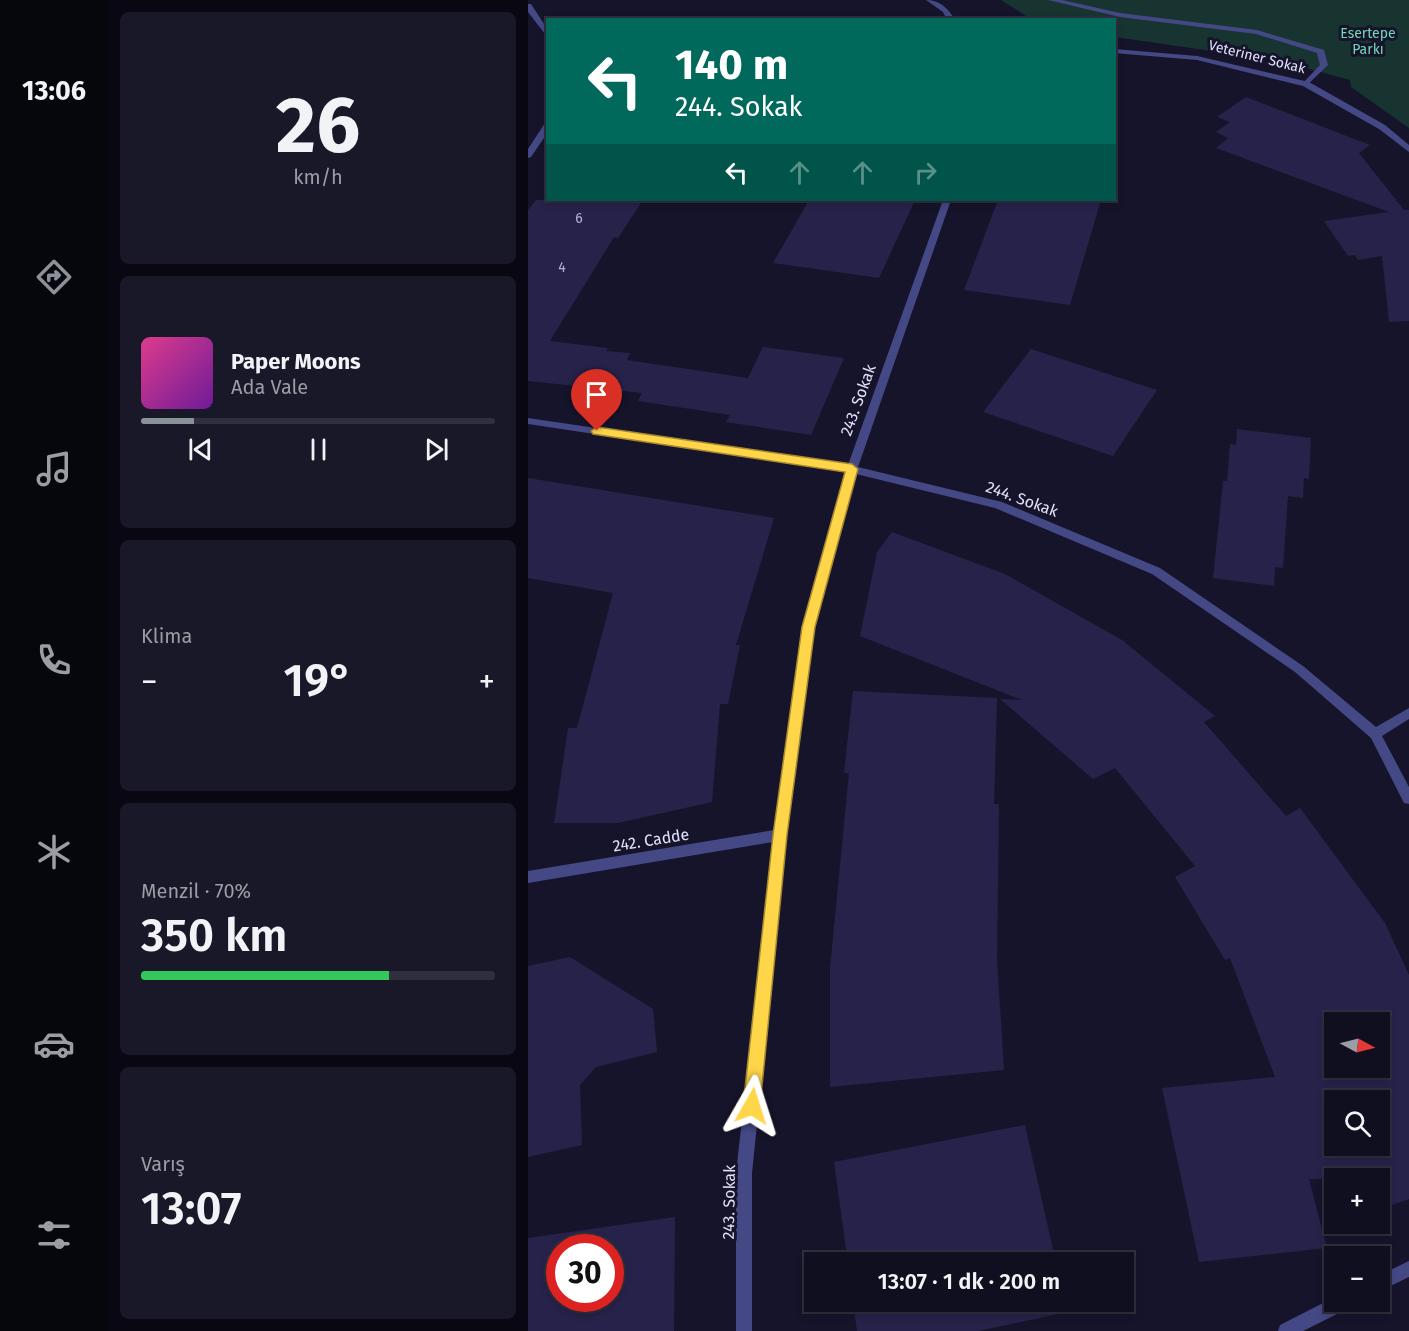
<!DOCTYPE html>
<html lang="tr">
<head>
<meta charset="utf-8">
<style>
  :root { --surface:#100f20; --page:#191829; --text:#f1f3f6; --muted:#9c9ca5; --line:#302f3e; --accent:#8c9099 }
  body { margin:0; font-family:"Fira Sans",sans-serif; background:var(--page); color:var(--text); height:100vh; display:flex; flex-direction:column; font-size:22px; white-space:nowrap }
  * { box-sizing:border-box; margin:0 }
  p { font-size:20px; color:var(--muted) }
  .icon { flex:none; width:33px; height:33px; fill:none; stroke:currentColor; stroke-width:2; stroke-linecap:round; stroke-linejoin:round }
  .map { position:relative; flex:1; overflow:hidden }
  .panel { display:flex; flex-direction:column; gap:12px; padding:12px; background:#090812; width:420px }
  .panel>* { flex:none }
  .top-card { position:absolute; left:18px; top:18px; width:570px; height:183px; border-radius:0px; box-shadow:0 3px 9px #0003,0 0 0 2px var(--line); background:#00695c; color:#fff; overflow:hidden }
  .needle { width:39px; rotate:97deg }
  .controls { position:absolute; left:796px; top:1012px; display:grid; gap:12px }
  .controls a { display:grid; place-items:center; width:66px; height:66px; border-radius:0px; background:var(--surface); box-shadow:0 3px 9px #0003,0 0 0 2px var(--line); font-size:30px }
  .speed { position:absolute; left:18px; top:1234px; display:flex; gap:12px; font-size:30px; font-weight:700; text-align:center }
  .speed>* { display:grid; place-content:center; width:78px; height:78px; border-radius:50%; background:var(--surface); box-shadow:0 3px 9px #0003,0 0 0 2px var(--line); line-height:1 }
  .speed .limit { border:9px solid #d22; background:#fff; color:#111 }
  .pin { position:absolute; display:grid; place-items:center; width:51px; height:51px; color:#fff; margin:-62px -26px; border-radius:50% 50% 50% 0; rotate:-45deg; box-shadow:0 0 6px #0007 }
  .pin .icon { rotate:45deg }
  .me { position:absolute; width:66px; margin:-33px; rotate:6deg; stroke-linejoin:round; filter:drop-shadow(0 0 4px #0008) }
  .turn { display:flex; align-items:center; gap:21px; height:126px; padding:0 30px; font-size:27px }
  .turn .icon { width:78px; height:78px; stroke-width:2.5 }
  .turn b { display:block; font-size:42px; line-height:51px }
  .lanes { display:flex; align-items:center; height:57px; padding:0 30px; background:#0003; justify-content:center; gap:30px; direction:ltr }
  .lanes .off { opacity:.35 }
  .big { font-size:45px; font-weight:600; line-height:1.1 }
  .panel .tile { flex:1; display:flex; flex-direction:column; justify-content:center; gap:9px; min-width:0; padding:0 21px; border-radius:9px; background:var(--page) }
  .panel .dial { align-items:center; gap:0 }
  .dial b { font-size:78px; line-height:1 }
  .song { display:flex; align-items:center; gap:18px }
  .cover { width:72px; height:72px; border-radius:9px; background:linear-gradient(135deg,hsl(330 70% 55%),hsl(280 70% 35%)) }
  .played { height:6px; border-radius:3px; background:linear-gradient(90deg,var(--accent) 15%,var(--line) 15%) }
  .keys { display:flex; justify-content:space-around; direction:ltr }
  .heat { display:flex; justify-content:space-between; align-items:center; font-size:33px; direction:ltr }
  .charge { height:9px; border-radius:4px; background:linear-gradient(90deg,#34c759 70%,var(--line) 0) }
  .trip { position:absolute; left:276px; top:1252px; width:330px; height:60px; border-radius:0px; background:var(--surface); box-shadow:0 3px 9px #0003,0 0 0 2px var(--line); font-weight:600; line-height:60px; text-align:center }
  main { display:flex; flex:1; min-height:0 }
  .tab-bar { display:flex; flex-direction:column; width:108px; justify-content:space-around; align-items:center; background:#06060d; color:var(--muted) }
  .tab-bar .icon { width:42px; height:42px }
  .tab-bar .on { color:var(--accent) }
  .tab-bar b { font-size:27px; color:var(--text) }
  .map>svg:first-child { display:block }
  .green { fill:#183431 }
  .building { fill:#27224a; fill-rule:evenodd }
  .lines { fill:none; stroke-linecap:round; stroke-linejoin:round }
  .lane { fill:#444885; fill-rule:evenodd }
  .street { fill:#444885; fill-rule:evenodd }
  .route { fill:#ffd54a; stroke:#a68a30; stroke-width:1.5 }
  .labels { text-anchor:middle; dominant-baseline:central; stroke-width:6; stroke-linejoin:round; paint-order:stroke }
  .far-park-label { font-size:14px; fill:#72d7b4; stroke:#16142b }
  .far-street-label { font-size:14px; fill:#e2e1fc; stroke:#16142b }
  .number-label { font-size:14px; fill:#b3b1d0 }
  .street-label { font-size:16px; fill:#e2e1fc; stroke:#16142b }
</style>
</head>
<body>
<main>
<nav class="tab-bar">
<b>13:06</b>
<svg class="icon on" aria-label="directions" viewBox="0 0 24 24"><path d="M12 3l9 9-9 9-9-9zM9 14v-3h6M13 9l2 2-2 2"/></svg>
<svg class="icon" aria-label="music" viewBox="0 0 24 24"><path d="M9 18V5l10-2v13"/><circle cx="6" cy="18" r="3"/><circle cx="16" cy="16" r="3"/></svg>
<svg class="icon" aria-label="phone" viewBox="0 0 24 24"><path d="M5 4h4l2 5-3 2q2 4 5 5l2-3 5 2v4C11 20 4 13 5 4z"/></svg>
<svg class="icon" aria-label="climate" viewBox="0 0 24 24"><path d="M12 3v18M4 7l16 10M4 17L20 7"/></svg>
<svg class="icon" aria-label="car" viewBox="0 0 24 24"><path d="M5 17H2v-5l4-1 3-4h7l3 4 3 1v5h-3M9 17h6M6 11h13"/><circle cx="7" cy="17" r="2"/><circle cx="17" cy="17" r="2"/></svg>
<svg class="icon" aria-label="filters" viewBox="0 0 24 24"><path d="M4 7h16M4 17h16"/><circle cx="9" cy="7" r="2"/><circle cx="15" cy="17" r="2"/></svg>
</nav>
<section class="panel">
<div class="tile dial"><b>26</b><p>km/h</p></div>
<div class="tile">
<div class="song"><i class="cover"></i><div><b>Paper Moons</b><p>Ada Vale</p></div></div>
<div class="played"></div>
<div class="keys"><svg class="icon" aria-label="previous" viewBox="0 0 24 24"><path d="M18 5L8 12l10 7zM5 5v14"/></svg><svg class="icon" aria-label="pause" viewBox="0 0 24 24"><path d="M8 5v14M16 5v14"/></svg><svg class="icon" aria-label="next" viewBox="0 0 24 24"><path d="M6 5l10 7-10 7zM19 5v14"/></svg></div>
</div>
<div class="tile"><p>Klima</p>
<div class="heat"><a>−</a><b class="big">19°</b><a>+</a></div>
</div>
<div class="tile"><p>Menzil · 70%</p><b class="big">350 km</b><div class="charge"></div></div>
<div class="tile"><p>Varış</p><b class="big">13:07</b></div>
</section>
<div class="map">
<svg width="881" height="1331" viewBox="0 0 881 1331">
  <rect width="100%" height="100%" fill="#16142b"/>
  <path class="green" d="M 473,0 L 881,0 L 881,128 L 823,87 L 822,80 L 752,61 L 587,37 L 586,20 L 503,19 Z"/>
  <path class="building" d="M 718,97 L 842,145 L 831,153 L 876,210 L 881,210 L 881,321 L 861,322 L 854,256 L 830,260 L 827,255 L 820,256 L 796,221 L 861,212 L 688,148 L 700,138 L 688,132 L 702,122 L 689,117 Z
    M 8,200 L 115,200 L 90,238 L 86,237 L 22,341 L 80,348 L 78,351 L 102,353 L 99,360 L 220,378 L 235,347 L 316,358 L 283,435 L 198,422 L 202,415 L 110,401 L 114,393 L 0,381 L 0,210 Z
    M 281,200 L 387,200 L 351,278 L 245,263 Z
    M 470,200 L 573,200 L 542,305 L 436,290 Z
    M 503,349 L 629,390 L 585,456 L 455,412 Z
    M 709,429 L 783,438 L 781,479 L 776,478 L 775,498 L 760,496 L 755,568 L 747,567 L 746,586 L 685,578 L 695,481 L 699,481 L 702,444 L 708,445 Z
    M 0,478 L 246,518 L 208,645 L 212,645 L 200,704 L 192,704 L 184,802 L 90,823 L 26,823 L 40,728 L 49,728 L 85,593 L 0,578 Z
    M 364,532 L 477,574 L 594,640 L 687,716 L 676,722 L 758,816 L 772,808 L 857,923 L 881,975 L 881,1199 L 852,1209 L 852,1179 L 781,1179 L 799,1248 L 671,1262 L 634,1088 L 747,1077 L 702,958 L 697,960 L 647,877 L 667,866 L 587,768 L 565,779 L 472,699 L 494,700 L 332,636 L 349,552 ZM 807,1023 L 852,1023 L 852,1068 L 807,1068 ZM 807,1101 L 852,1101 L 852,1146 L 807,1146 Z
    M 325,691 L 469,698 L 466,804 L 471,804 L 469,959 L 476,1070 L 302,1087 L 302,968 L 321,773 L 316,773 Z
    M 42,957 L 125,1009 L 129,1052 L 68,1067 L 52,1085 L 54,1145 L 0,1157 L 0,966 Z
    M 497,1125 L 528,1263 L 320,1263 L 306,1162 Z
    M 147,1217 L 146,1331 L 0,1331 L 0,1238 ZM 32,1248 L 82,1248 L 82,1299 L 32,1299 Z
    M 325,1302 L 537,1302 L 539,1312 L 450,1331 L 329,1331 Z"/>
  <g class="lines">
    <path class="lane" d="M 520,0 L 534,0 L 592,13 L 729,30 L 796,50 L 800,65 L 778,86 L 774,84 L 792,65 L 789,53 L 728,34 L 592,17 Z"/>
    <path class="street" d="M 398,0 C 412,0 420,8 427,20 L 419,20 L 415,12 Z
      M 0,4 L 3,4 L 20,30 L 20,38 L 0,12 Z
      M 586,49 L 669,56 L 781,82 L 857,125 L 881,145 L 881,152 L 851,129 L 775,86 L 669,60 L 586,53 Z
      M 17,123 L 20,123 L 20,132 L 3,157 L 0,158 L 0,149 Z
      M 415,200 L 423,200 L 330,467 L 474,502 L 632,568 L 775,666 L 848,727 L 881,708 L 881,719 L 854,736 L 881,787 L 881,804 L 876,803 L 843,738 L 767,672 L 624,574 L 467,508 L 328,474 L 287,626 L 259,835 L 224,1173 L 224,1331 L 208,1331 L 208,1173 L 245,842 L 0,883 L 0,871 L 246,830 L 275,626 L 318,472 L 0,424 L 0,418 L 320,465 Z
      M 881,1261 L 881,1277 L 852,1291 L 852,1275 Z
      M 807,1297 L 807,1302 L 823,1302 L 821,1308 L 775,1331 L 750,1331 L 752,1325 Z"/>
  </g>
  <path class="route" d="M 69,427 L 324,464 L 330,469 L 287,627 L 259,835 L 232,1106 L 230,1112 L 224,1114 L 217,1112 L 215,1106 L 245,835 L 274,627 L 317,472 L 65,434 L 63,431 Z"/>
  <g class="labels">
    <g class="far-park-label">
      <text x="840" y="33">Esertepe<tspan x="840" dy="16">Parkı</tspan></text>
    </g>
    <g class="far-street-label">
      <text transform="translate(729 57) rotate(14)">Veteriner Sokak</text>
    </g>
    <g class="number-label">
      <text x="51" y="218">6</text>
      <text x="34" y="267">4</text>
    </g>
    <g class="street-label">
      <text transform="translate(330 400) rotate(-70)">243. Sokak</text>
      <text transform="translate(494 499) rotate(20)">244. Sokak</text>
      <text transform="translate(123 840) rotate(-9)">242. Cadde</text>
      <text transform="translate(201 1202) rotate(-89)">243. Sokak</text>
    </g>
  </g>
</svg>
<div class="controls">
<a><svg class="needle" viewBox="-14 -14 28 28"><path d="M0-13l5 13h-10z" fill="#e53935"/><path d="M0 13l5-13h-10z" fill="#9c9ca5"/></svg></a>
<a><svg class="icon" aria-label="search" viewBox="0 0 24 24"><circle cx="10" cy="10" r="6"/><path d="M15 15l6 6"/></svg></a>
<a>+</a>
<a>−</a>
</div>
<div class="speed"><div class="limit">30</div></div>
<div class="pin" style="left:69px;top:431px;background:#d93025"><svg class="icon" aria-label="arrive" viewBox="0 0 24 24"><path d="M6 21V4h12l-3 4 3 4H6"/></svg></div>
<svg class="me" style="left:224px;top:1106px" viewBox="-20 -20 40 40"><path d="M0-17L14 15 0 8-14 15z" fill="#ffd54a" stroke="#fff" stroke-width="4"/></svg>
<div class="trip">13:07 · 1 dk · 200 m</div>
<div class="top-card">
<div class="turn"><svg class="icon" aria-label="left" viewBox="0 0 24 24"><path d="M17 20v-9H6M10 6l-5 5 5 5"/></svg><div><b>140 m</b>244. Sokak</div></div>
<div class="lanes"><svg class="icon" aria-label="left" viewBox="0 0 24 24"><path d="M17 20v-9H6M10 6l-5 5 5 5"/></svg><svg class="icon off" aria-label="ahead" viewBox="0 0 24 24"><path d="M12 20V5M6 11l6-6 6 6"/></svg><svg class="icon off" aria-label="ahead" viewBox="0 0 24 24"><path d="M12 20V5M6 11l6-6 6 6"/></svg><svg class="icon off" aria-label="right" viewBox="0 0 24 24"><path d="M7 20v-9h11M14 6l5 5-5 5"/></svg></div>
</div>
</div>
</main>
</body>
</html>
